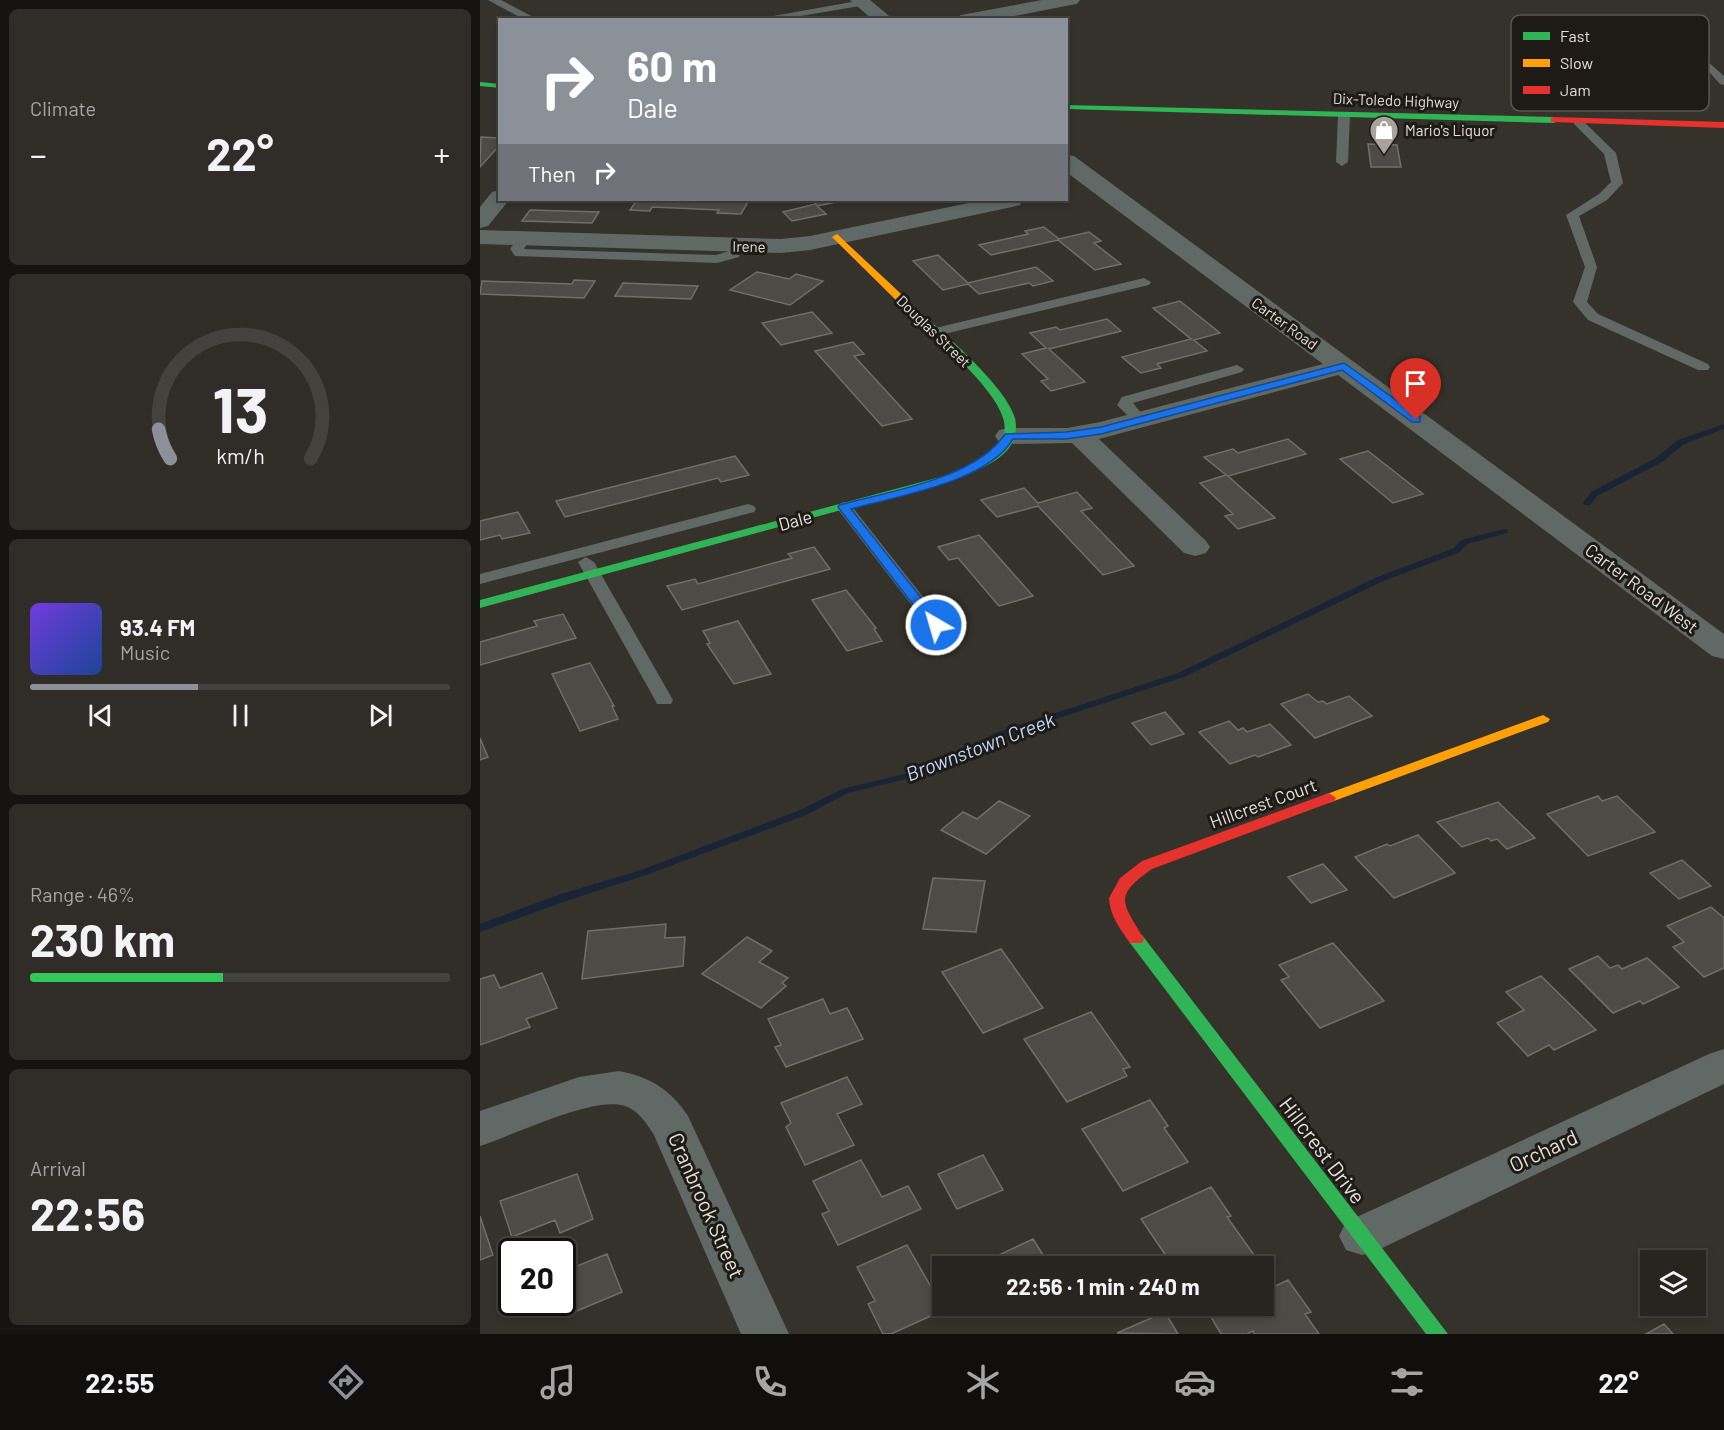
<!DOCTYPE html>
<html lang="en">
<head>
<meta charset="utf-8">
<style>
  :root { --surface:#282520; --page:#302d29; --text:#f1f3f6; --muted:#a5a5a5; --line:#44423e; --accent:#8c9099 }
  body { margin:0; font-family:Barlow,sans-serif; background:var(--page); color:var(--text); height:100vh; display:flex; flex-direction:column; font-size:22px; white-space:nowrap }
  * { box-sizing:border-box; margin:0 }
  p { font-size:20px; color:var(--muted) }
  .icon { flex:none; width:33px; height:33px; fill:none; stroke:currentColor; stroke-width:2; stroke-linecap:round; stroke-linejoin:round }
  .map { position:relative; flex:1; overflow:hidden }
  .side { display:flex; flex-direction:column; gap:9px; padding:9px; background:#161412; width:480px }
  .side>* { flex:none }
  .guide { position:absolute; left:18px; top:18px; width:570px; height:183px; border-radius:0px; box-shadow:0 3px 9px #0003,0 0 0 2px var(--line); background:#8c9099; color:#fff; overflow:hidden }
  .controls { position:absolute; left:1160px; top:1250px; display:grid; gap:12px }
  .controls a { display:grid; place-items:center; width:66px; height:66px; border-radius:0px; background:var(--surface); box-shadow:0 3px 9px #0003,0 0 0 2px var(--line); font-size:30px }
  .speed { position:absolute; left:18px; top:1238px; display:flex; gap:12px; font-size:30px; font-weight:700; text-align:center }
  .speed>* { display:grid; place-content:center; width:78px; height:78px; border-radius:50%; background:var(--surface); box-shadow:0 3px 9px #0003,0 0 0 2px var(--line); line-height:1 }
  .speed .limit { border:3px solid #111; border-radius:9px; background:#fff; color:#111 }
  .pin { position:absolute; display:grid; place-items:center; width:51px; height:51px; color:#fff; margin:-62px -26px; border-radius:50% 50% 50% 0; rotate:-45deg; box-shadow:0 0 6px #0007 }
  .pin .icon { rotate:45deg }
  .me { position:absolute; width:66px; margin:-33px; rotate:322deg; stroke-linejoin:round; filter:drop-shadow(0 0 4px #0008) }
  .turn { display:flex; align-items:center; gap:21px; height:126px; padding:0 30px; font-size:27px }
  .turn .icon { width:78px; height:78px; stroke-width:2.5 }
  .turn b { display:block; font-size:42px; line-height:51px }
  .then { display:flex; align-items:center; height:57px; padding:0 30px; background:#0003; gap:12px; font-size:22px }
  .big { font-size:45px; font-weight:700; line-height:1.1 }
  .side .tile { flex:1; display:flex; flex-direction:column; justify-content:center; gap:9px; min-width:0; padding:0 21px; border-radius:9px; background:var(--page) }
  .side .dial { align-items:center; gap:0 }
  .dial svg { height:156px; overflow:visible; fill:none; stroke:var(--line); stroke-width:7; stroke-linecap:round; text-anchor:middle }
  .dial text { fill:var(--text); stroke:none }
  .song { display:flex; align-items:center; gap:18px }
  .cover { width:72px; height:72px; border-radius:9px; background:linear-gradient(135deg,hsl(260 70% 55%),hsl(220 70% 35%)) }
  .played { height:6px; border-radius:3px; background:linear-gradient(90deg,var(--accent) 40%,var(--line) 40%) }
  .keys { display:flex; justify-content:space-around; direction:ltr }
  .heat { display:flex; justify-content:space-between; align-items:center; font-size:33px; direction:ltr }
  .charge { height:9px; border-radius:4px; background:linear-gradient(90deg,#34c759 46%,var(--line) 0) }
  .trip { position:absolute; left:452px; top:1256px; width:342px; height:60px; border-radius:0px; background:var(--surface); box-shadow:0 3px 9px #0003,0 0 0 2px var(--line); font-weight:700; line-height:60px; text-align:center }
  .tab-bar { display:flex; height:96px; justify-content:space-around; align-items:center; background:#100f0d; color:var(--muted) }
  .tab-bar .icon { width:42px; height:42px }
  .tab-bar .active { color:var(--accent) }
  .tab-bar b { font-size:27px; color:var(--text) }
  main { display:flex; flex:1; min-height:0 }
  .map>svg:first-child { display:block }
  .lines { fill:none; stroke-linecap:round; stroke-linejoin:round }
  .stream { fill:#182537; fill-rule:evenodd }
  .building { fill:#4e4a46; stroke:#716e68; stroke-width:1.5 }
  .lane { fill:#606966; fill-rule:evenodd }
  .street { fill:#606966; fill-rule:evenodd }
  .fast { fill:#30b455; fill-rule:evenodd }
  .slow { fill:#ff9f0a; fill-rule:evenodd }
  .jam { fill:#e5322d; fill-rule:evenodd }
  .route { fill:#1a73e8; stroke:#114b97; stroke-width:1.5 }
  .labels { text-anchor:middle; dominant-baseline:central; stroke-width:6; stroke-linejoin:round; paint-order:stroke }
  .far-street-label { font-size:15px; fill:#e4dfd8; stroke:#1e1a15 }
  .far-poi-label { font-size:15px; fill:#e4dfd8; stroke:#1e1a15; text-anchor:start }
  .street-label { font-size:18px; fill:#e4dfd8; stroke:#1e1a15 }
  .water-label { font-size:20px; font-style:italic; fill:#bed8fd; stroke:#1e1a15 }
  .near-street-label { font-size:21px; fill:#e4dfd8; stroke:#1e1a15 }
  .key { fill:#1e1a15; stroke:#595550; stroke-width:1.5 }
  .key-label { font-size:16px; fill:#e4dfd8 }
</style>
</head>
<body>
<main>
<section class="side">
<div class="tile"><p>Climate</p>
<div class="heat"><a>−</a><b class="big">22°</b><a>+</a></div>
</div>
<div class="tile dial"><svg viewBox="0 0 100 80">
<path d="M14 69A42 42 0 1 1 86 69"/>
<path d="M14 69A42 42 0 0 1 8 54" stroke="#8c9099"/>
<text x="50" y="56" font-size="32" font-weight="700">13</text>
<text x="50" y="72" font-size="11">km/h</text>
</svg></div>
<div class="tile">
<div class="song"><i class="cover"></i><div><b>93.4 FM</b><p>Music</p></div></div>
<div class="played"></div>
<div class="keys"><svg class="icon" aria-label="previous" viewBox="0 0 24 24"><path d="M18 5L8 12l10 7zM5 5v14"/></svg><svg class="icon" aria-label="pause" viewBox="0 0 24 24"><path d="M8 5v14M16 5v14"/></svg><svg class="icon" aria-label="next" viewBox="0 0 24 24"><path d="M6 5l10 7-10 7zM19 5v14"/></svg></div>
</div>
<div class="tile"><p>Range · 46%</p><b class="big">230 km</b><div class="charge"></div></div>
<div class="tile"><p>Arrival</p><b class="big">22:56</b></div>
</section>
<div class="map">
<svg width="1244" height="1334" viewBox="0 0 1244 1334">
  <rect width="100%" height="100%" fill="#35312b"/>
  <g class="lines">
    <path class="stream" d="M 1244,424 L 1244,429 L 1204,444 L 1182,462 L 1117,496 L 1110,505 L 1104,505 L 1103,503 L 1111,492 L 1176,458 L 1198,440 Z
      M 1024,529 L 1027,529 L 1028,531 L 1027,533 L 987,544 L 980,552 L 901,582 L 704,677 L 521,737 L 491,754 L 439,776 L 368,793 L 326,815 L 169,874 L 86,901 L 0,932 L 0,924 L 78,895 L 161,870 L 318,811 L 362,789 L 433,772 L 485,750 L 515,733 L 698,673 L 895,578 L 974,548 L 981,540 Z"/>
  </g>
  <path class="building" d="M 1,137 L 20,138 L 20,145 L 0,167 Z
    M 888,144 L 917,145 L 921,167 L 891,167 Z
    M 157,200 L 269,200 L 261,214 L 237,213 L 239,210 L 172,207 L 170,211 L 150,210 Z
    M 331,200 L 366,200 L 337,206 L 346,214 L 312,221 L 303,212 L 336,204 Z
    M 50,210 L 119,212 L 112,223 L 42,221 Z
    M 564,227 L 579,239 L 609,232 L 621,241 L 614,243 L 641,264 L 615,270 L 578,240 L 511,255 L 499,245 L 548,234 L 545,231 Z
    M 458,255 L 488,283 L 556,267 L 573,281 L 553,286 L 549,283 L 499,294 L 488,284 L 463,290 L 433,261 Z
    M 277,272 L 309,279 L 316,274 L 343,281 L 310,305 L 250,290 Z
    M 94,280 L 115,281 L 104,298 L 0,294 L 2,281 L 92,284 Z
    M 143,283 L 218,286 L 211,299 L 135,296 Z
    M 700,301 L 740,333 L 714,340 L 727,351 L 677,364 L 681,368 L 661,373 L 642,357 L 711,339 L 673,308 Z
    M 332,312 L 352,333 L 301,345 L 282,323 Z
    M 627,319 L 641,331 L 569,349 L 605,382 L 571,391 L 561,381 L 568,379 L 542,354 L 566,348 L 550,333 L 576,327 L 580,330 Z
    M 373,342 L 384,354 L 374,356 L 432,419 L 402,426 L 335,351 Z
    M 808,439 L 826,454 L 748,476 L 795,518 L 758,529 L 745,516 L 753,514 L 720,483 L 746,475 L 724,457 L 753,449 L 758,453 Z
    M 888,451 L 943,494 L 913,503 L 860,459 Z
    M 255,456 L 269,475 L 241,482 L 238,478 L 85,517 L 76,501 Z
    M 544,488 L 558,503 L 597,492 L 612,508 L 601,511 L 654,566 L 623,575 L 558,506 L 517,517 L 501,500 Z
    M 38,512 L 50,533 L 22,539 L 20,535 L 0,540 L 0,521 Z
    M 499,535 L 553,596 L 519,606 L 478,558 L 469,560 L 458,547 Z
    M 334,547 L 350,569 L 202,610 L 187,586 L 215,579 L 218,584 L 312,558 L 308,554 Z
    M 366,590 L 396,628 L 394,629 L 402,641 L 367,651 L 332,600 Z
    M 83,614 L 96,638 L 0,665 L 0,642 L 57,626 L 54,621 Z
    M 258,621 L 291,674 L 254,684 L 227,644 L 230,643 L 223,631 Z
    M 110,663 L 134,706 L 132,706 L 138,719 L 100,731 L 72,674 Z
    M 828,694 L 838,702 L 843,701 L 847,704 L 869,696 L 892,716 L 835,738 L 801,704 Z
    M 685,712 L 704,734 L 671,745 L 652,723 Z
    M 749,721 L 758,730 L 763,728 L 767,732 L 790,724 L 811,745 L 778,757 L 775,755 L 750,764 L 719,732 Z
    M 0,738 L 8,757 L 0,760 Z
    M 1118,796 L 1122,801 L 1137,796 L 1175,832 L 1108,856 L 1067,814 Z
    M 519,801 L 550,816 L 506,854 L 461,830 L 483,812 L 497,819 Z
    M 1018,802 L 1055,838 L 1027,849 L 1017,839 L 1011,841 L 1008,838 L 982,847 L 957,822 Z
    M 938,835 L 975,873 L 914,898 L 875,857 L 907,844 L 910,846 Z
    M 1202,860 L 1231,886 L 1199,899 L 1170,873 Z
    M 843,864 L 867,890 L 831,903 L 808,877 Z
    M 453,878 L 505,881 L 496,932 L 443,929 Z
    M 1231,907 L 1244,918 L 1244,968 L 1224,977 L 1193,947 L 1204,942 L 1187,926 Z
    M 186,924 L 185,938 L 205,937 L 203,966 L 102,979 L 108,931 Z
    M 267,937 L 292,951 L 279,962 L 308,978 L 302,983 L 306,986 L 281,1008 L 222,974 Z
    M 853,943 L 904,1001 L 840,1028 L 801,980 L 809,977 L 799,965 Z
    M 521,949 L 563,1008 L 503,1033 L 462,972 Z
    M 1118,956 L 1130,968 L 1138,965 L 1142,969 L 1167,958 L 1199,987 L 1163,1004 L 1160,1001 L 1133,1013 L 1089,969 Z
    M 62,973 L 77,1008 L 46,1019 L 50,1027 L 0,1045 L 0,979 L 14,975 L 20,988 Z
    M 1061,976 L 1116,1030 L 1074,1050 L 1069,1045 L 1048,1056 L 1017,1023 L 1044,1010 L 1026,992 Z
    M 343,999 L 350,1014 L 367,1008 L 383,1039 L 306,1067 L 295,1047 L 301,1045 L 288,1019 Z
    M 611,1012 L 650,1067 L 643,1069 L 647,1076 L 587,1102 L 544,1039 Z
    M 367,1077 L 382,1104 L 357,1114 L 374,1145 L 325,1165 L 306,1127 L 311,1123 L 301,1103 Z
    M 670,1100 L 688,1126 L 684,1128 L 708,1162 L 643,1191 L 602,1129 Z
    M 503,1155 L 523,1190 L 477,1209 L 458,1174 Z
    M 381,1160 L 402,1197 L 428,1186 L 441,1209 L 358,1245 L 342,1214 L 349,1211 L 333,1181 Z
    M 97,1174 L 113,1219 L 80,1233 L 75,1220 L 32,1237 L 20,1201 Z
    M 731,1187 L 751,1216 L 747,1217 L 774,1255 L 750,1266 L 693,1266 L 661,1219 Z
    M 0,1216 L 13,1255 L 0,1260 Z
    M 553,1239 L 570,1266 L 512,1266 L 508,1260 Z
    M 427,1245 L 450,1285 L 462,1280 L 462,1305 L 475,1305 L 411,1334 L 403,1334 L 388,1304 L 395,1301 L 377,1267 Z
    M 127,1254 L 142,1292 L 92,1313 L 82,1285 L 82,1272 Z
    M 808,1280 L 831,1312 L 825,1314 L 839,1334 L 774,1334 L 773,1331 L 767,1334 L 741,1334 L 731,1317 L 756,1305 L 783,1305 L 783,1292 Z
    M 685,1312 L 698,1334 L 637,1333 Z
    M 1184,1324 L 1193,1334 L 1166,1334 Z"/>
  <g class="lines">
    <path class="lane" d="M 8,0 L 21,0 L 59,20 L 45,20 Z
      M 383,0 L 388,3 L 386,5 L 297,20 L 270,20 Z
      M 1227,61 L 1244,76 L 1244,85 L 1240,84 L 1222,64 Z
      M 864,112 L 870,115 L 868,162 L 862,166 L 856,162 L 858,115 Z
      M 1098,119 L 1102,120 L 1136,153 L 1143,183 L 1127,200 L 1099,216 L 1117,267 L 1107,302 L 1118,314 L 1228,364 L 1230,367 L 1228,370 L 1218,370 L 1108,320 L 1093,302 L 1105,267 L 1086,215 L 1119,194 L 1131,182 L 1124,154 L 1094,124 L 1094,120 Z
      M 44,234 L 50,238 L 44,249 L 236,255 L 249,251 L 253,243 L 258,242 L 264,246 L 259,257 L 237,263 L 35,256 L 30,249 L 40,235 Z
      M 664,278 L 671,282 L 669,285 L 456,336 L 449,332 L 451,329 Z
      M 757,365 L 764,369 L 762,372 L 653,403 L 667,420 L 665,423 L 655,423 L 637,405 L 642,397 Z
      M 364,502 L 370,504 L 462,621 L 465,625 L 462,629 L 450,629 L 356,507 Z
      M 268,504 L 274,506 L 276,509 L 274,512 L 0,584 L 0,574 Z
      M 106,557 L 114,562 L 193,700 L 191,704 L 177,704 L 175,700 L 98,562 Z"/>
    <path class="street" d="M 370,0 L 390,0 L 414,20 L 393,20 Z
      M 562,0 L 600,0 L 597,4 L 591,5 L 514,20 L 472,20 L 481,15 Z
      M 586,155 L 594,156 L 1244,634 L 1244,659 L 1232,656 L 858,375 L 619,439 L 726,541 L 730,547 L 726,553 L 715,556 L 704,553 L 592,443 L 529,444 L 519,442 L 515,436 L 519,430 L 529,428 L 587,428 L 620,422 L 843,364 L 586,172 Z
      M 20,190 L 20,200 L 29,200 L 8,226 L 0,228 L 0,207 L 12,192 Z
      M 503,200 L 543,200 L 540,205 L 532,207 L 330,250 L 301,253 L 0,244 L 0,230 L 301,239 L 330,236 Z
      M 1244,1049 L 1244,1084 L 898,1250 L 882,1255 L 866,1250 L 859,1236 L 866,1222 L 1229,1054 Z
      M 139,1071 C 170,1077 190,1089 208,1116 L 309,1334 L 261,1334 L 174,1135 C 167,1124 158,1110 145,1106 C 114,1095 32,1136 0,1146 L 0,1111 L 99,1077 Z"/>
    <path class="fast" d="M 0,82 L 20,84 L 20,88 L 0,86 Z
      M 586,105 L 1074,117 L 1078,120 L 1074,123 L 586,109 Z
      M 429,304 L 433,305 C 459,330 525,384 535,418 C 537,427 536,437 531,445 C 519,464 492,472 472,480 L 0,608 L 0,600 L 464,476 C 483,468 506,461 519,444 C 525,437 526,427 523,418 C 514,386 451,333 425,309 L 425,305 Z
      M 656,933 L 662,935 L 968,1334 L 946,1334 L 650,943 L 648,939 L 650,935 Z"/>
    <path class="slow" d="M 357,234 L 433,305 L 433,309 L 425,309 L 354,239 L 352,237 Z
      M 1063,715 L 1070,719 L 1068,722 L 854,801 L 849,803 L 842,798 L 844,795 Z"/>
    <path class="jam" d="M 1074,117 L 1244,122 L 1244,128 L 1071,122 L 1071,118 Z
      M 849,793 L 856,798 L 854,801 L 672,869 C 632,897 643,903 664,939 L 662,943 L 650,943 C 640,929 630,916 629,898 L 640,878 L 662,861 Z"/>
  </g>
  <path class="route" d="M 864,363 L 940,417 L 940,422 L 932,422 L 862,370 L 621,434 L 586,439 L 533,439 C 508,482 417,496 371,509 L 461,623 L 463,625 L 461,628 L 451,628 L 358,507 L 359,505 C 410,491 495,479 525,434 L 586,432 L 621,427 Z"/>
  <defs>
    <g id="shop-pin" transform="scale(1.5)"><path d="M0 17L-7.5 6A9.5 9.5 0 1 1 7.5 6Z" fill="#a7a29b" stroke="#1e1a15"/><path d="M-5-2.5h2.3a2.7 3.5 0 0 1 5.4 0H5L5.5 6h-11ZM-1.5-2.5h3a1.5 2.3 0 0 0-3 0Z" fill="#fff"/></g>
  </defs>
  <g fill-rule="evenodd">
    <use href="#shop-pin" x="904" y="130"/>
  </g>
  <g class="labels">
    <g class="far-street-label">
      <text transform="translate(916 100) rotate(2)">Dix-Toledo Highway</text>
      <text transform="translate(269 246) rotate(1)">Irene</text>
      <text transform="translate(805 323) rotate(36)">Carter Road</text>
      <text transform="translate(454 331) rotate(44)">Douglas Street</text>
    </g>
    <g class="far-poi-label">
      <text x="925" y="130">Mario's Liquor</text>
    </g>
    <g class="street-label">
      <text transform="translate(315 520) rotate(-15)">Dale</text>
      <text transform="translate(1162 588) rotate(37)">Carter Road West</text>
      <text transform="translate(783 803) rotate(-20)">Hillcrest Court</text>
    </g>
    <g class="water-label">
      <text transform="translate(500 746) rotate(-21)">Brownstown Creek</text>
    </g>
    <g class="near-street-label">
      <text transform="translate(843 1150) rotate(53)">Hillcrest Drive</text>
      <text transform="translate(1063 1150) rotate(-25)">Orchard</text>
      <text transform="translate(227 1205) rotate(66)">Cranbrook Street</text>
    </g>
  </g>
  <rect x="1031" y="15" width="198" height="96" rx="9" class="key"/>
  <rect x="1043" y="32" width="27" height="8" fill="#30b455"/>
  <rect x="1043" y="59" width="27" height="8" fill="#ff9f0a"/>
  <rect x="1043" y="86" width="27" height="8" fill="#e5322d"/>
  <g class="key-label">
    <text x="1080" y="42">Fast</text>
    <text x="1080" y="69">Slow</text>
    <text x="1080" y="96">Jam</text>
  </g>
</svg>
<div class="controls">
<a><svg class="icon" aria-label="layers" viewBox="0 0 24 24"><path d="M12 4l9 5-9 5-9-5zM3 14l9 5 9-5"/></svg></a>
</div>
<div class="speed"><div class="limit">20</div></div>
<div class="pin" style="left:936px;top:420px;background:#d93025"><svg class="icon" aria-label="arrive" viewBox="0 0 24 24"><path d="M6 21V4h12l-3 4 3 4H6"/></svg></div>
<svg class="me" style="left:456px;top:625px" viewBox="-20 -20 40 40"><circle r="17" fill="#1a73e8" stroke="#fff" stroke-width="3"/><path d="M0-11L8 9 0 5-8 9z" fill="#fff"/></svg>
<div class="trip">22:56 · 1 min · 240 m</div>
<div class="guide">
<div class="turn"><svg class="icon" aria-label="right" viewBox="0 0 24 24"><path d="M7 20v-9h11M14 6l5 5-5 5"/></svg><div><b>60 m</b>Dale</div></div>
<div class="then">Then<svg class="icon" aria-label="right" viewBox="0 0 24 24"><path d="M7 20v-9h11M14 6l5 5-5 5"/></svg></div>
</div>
</div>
</main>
<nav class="tab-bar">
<b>22:55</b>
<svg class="icon active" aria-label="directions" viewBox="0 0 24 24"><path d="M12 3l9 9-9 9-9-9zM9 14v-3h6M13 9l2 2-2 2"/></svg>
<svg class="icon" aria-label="music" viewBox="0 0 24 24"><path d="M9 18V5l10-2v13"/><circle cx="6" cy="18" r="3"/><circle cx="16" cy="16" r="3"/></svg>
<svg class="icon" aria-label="phone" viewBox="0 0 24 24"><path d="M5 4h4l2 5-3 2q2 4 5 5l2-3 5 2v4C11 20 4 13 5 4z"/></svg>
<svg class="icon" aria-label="climate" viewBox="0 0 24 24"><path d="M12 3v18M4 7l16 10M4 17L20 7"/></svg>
<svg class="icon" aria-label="car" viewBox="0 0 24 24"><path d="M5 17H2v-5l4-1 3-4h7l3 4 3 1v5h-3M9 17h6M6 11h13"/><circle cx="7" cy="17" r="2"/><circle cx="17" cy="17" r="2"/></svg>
<svg class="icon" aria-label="filters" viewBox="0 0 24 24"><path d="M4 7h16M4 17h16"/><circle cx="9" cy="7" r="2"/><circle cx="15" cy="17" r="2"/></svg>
<b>22°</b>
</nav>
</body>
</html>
